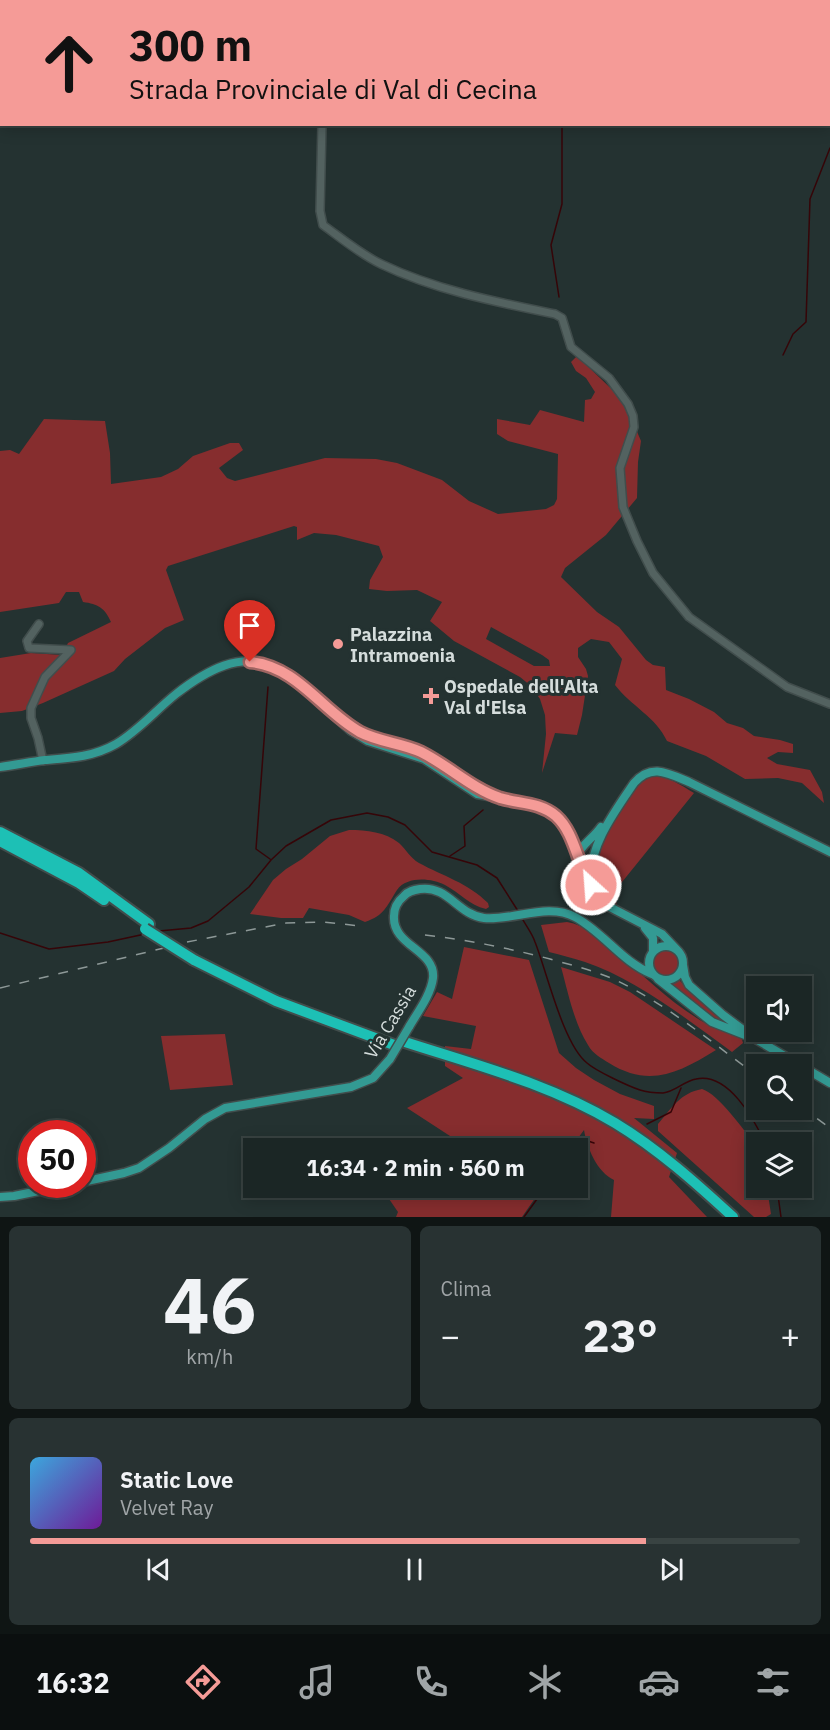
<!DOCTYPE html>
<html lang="it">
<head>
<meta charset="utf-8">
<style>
  :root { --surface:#1b2625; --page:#283232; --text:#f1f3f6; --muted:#a0a5a7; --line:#394342; --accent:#f59b97 }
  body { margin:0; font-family:"IBM Plex Sans",sans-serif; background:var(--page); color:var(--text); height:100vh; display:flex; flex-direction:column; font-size:22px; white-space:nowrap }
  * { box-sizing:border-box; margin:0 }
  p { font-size:20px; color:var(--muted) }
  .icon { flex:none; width:33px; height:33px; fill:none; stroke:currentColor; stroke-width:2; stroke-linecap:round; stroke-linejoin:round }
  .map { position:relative; height:1217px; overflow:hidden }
  .details { display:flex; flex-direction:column; gap:9px; padding:9px; background:#0f1514; flex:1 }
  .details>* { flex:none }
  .top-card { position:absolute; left:0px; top:0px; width:831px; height:126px; box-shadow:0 3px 15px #0003,0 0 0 2px var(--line); background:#f59b97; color:#111; overflow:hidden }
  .buttons { position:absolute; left:746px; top:976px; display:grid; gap:12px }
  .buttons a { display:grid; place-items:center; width:66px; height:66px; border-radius:0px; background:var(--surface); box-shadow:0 3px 15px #0003,0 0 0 2px var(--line); font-size:30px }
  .speed { position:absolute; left:18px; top:1120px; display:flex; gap:12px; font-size:30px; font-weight:700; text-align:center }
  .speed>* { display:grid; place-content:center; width:78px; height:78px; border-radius:50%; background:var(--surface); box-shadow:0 3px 15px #0003,0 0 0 2px var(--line); line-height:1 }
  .speed .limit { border:9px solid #d22; background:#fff; color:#111 }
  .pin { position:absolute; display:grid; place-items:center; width:51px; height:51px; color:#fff; margin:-62px -26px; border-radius:50% 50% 50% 0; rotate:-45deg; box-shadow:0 0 6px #0007 }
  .pin .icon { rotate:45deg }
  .me { position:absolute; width:66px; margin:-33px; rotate:334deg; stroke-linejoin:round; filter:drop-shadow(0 0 4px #0008) }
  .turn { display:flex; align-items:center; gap:21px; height:126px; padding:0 30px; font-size:27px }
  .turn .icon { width:78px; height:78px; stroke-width:2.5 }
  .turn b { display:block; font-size:42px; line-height:51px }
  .big { font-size:45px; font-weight:700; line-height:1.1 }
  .details .tile { flex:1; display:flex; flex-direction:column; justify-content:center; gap:9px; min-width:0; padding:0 21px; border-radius:9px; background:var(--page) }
  .details .dial { align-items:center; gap:0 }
  .dial b { font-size:78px; line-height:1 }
  .song { display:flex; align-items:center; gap:18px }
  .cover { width:72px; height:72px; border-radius:9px; background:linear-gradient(135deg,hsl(200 70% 55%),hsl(280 70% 35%)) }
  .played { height:6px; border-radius:3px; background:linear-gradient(90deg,var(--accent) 80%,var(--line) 80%) }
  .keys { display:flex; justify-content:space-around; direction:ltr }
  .heat { display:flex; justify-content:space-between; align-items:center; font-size:33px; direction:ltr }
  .details .tiles { flex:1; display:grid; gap:9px; grid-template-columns:1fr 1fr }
  .tile:last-child { grid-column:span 2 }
  .trip { position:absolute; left:243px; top:1138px; width:345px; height:60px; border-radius:0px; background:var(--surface); box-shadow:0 3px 15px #0003,0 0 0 2px var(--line); font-weight:700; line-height:60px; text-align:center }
  .tabs { display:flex; height:96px; justify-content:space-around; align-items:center; background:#0b0f0f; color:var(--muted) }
  .tabs .icon { width:42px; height:42px }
  .tabs .current { color:var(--accent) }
  .tabs b { font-size:27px; color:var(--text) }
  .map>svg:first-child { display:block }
  .green { fill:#862d2e; fill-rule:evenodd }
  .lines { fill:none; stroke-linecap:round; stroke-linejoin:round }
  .stream { stroke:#360508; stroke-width:1.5 }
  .minor-casing { stroke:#414d4c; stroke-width:10 }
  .major-casing { stroke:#414d4c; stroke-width:11 }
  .highway-casing { stroke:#414d4c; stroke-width:14 }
  .minor { stroke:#536260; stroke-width:7 }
  .major { stroke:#339a93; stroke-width:8 }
  .highway { stroke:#1dc0b5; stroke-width:10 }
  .rail { stroke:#8d9897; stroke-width:1.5; stroke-dasharray:10 10; stroke-linecap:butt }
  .major-bridge-casing { stroke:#414d4c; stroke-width:11; stroke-linecap:butt }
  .highway-bridge-casing { stroke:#414d4c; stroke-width:14; stroke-linecap:butt }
  .major-bridge { stroke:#339a93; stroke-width:8 }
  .highway-bridge { stroke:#1dc0b5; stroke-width:10 }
  .route-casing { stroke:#9f6562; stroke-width:15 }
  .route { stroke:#f59b97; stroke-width:10 }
  .poi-dot { fill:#f59b97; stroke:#243231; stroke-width:2 }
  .labels { text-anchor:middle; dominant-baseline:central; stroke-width:6; stroke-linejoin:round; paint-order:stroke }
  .poi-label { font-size:18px; font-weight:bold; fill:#d5dddc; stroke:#243231; text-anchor:start }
  .street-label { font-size:18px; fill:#d5dddc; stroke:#243231 }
</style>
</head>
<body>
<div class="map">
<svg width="830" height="1217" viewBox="0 0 830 1217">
  <rect width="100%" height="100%" fill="#243231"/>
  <path class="green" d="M 577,356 L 624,401 L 641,441 L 638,462 L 637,498 L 606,535 L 565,568 L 561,577 L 597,612 L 619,627 L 646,660 L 653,665 L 665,667 L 666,690 L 689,699 L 714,712 L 727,723 L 743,728 L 754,736 L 780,740 L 793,744 L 793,753 L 778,752 L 767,758 L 777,764 L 810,770 L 822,792 L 824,803 L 802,783 L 778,778 L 745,779 L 706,756 L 667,741 C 656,717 631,706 615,685 L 622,659 L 609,642 L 591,639 L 578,648 L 578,657 L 586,669 L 588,676 L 582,715 L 577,735 L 555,733 L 542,773 L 546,734 L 545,715 L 540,699 L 531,686 L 520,677 L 454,641 L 430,621 L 442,602 L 417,590 L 387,591 L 369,589 L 370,580 L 383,557 L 379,546 L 336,535 L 314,533 L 297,540 L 297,527 L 294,526 L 168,566 L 166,570 L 184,620 L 165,628 L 125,659 L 114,671 L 43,703 L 22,711 L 0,713 L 0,658 L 31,653 L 62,655 L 68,643 L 111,622 C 105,608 98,604 83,602 L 79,592 L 66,592 L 59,603 L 0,612 L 0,451 L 10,450 L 19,454 L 44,419 L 105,421 L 110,453 L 111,484 L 161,477 L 178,469 L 193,456 L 230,443 L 239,443 L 243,450 L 219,468 L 227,478 L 235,481 L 325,458 L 376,459 L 397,463 L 442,480 L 469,501 L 498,514 L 546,509 L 554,505 L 557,499 L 558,454 L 508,441 L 497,434 L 497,419 L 530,425 L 540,410 L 584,422 L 585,400 L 591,399 L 595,392 L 586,378 L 576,371 L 571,362 ZM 491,627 L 542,655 L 549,660 L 550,666 L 534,666 L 486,639 Z
    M 648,776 C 665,774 679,784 694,793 L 614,892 L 617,906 L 600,870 L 600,849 L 608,831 L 638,782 Z
    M 349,830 C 367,830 385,832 399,843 C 406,849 410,858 419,863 C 443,876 468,883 488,903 L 489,907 L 486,909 C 469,905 460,893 445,885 C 431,878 407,876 397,890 C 386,907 385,915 365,922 L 349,915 L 309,908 L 303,918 L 281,918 L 250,914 L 273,880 L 286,869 L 302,859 L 330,836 Z
    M 567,922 C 585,925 600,939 614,951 C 650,980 695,1029 741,1036 L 743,1043 L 732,1052 C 688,1020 636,979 585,962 C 573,958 561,955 549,952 L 541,925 Z
    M 464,947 L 529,960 L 559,1053 L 576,1068 L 594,1080 L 620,1094 L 654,1106 L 654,1119 L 634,1118 L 677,1153 L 669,1177 L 707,1217 L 611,1217 L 614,1180 C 597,1172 587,1148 584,1130 L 570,1149 L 470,1149 L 407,1108 L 463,1078 L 445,1066 L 445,1046 L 471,1049 L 476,1026 L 423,1016 L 437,992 L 452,999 Z
    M652 963a13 13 0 1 1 26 0a13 13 0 1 1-26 0Z
    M 561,967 L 610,982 L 630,992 L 716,1050 C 679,1073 649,1088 609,1063 C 601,1058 593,1054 588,1045 C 574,1023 568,992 561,967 Z
    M 679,980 L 707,1006 L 734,1026 L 716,1020 L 669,984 Z
    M 225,1034 L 233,1085 L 170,1090 L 161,1036 Z
    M 702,1089 C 720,1095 743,1130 756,1145 L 756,1188 L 767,1188 L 771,1214 L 766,1217 L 754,1217 L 658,1131 L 658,1124 C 672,1108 680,1093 702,1089 Z
    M 401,1188 L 542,1188 L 522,1217 L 396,1217 L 398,1212 L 387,1196 Z"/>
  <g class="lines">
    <path class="stream" d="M 824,2 L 827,0
      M 559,297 L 551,245 L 562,204 L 562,124
      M 783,355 L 793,334 L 806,322 L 810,199 L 830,148
      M 268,687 L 256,849 L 270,859
      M 450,856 L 465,846 L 464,826 L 483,810
      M 522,918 C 526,926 532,933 535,942 C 547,972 563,1044 587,1063 C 596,1071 628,1086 640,1090 C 646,1092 656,1093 663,1093 C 675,1092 684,1081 696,1079 C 728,1072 754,1119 765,1143
      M 159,931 L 191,928 L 208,921 L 249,887 L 271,860 L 286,846 L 331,820 L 367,813 L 388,817 L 405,825 L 432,852 L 477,865 L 497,878 L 518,911
      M 0,933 L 49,949 L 108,942 L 145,934
      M 647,1124 L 671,1112 L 681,1088
      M 574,1149 L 582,1139 L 594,1143
      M 777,1188 L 781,1217
      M 524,1217 L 545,1188"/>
    <g class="minor-casing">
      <path id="minor" d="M 324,2 L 325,0
        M 322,124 L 320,211 L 323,225 C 341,238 360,254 381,264 C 435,290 496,302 555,314 L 562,318 L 571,347 L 609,378 L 628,404 L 633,416 L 634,427 L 620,468 L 623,507 L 637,541 L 653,573 L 689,617 L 787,687 L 830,704
        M 39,624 L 27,641 L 29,648 L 71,650 L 45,677 L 31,708 L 31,718 L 38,738 L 43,761"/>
    </g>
    <g class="major-casing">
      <path id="major" d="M 0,767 C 15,765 30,762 45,760 C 71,758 93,757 116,744 C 138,731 156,710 176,694 C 261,628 286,673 350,730 L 368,741 L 424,759 L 477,794 L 538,805 L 550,812 L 565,827 L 587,877 L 606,905
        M 576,858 C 582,843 592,840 601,827
        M 591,881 C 588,847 615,811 634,783 C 651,763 668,773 689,782 L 830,852
        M 602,903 L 662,934 L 679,952
        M 645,928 L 653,938 L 653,951
        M649 963a17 17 0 1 1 34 0a17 17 0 1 1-34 0Z
        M 683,965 L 685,977 L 689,985 L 723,1015 L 754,1038 L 830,1083
        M 658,979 L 712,1022 L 745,1035
        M 409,1027 C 417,1013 431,995 433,978 C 436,950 392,946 394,916 C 394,908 398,901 404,896 C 408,891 414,890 420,889 C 448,885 458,915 484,918 C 513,921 548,902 575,917 C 603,932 622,962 652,974
        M 82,1182 L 124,1173 L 139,1168 L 169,1148 L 205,1119 L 225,1108 L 351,1087 L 373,1078 L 390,1059
        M 0,1197 L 14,1196 L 68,1185"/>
    </g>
    <g class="highway-casing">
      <path id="highway" d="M 0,832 L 79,873 L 149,924
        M 0,841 L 79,883 L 104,900
        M 194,960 L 276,1001 L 394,1045
        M 405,1042 C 476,1065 550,1084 615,1123 C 658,1149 696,1183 733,1217"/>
    </g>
    <use href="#minor" class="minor"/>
    <use href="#major" class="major"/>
    <use href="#highway" class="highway"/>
    <path class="rail" d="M 425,935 C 468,940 508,948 550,959 C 571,965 592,970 611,978 C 664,1002 710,1041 756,1075
      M 187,942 L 286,923 L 324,922 L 360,926
      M 0,988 L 164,948
      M 801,1107 L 830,1128"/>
    <g class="major-bridge-casing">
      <path id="major-bridge" d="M 390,1059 L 409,1027"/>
    </g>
    <g class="highway-bridge-casing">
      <path id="highway-bridge" d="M 145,929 L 194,960"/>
    </g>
    <use href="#major-bridge" class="major-bridge"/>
    <use href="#highway-bridge" class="highway-bridge"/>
  </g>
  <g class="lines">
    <g class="route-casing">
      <path id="route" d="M 250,662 C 297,666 322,711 360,732 C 379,742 402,743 421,752 C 449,766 471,788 500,798 C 520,804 539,802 556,816 C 575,833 577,864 591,885"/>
    </g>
    <use href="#route" class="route"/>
  </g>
  <g class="poi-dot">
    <circle cx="338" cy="644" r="6"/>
    <path d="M428 687h6v6h6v6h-6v6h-6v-6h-6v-6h6z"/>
  </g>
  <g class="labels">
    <g class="poi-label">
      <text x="350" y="634">Palazzina<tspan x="350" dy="21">Intramoenia</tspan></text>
      <text x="444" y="686">Ospedale dell'Alta<tspan x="444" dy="21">Val d'Elsa</tspan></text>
    </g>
    <g class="street-label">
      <text transform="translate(390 1022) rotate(-59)">Via Cassia</text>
    </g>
  </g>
</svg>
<div class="buttons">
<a><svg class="icon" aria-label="sound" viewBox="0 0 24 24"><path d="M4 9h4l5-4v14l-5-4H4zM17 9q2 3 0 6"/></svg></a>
<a><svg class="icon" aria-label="search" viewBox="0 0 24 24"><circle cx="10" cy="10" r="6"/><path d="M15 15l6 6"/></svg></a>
<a><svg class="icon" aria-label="layers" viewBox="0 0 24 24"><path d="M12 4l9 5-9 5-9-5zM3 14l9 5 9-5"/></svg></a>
</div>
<div class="speed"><div class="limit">50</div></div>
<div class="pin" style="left:250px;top:662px;background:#d93025"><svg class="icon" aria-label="arrive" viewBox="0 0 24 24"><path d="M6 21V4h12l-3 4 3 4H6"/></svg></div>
<svg class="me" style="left:591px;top:885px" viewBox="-20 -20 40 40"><circle r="17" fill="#f59b97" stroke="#fff" stroke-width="3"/><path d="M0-11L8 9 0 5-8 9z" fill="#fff"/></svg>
<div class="trip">16:34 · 2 min · 560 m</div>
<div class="top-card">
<div class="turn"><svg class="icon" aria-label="ahead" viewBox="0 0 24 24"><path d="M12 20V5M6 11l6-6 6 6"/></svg><div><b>300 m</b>Strada Provinciale di Val di Cecina</div></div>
</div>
</div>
<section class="details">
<div class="tiles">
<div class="tile dial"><b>46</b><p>km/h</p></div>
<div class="tile"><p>Clima</p>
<div class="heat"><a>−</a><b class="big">23°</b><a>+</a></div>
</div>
<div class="tile">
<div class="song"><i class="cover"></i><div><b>Static Love</b><p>Velvet Ray</p></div></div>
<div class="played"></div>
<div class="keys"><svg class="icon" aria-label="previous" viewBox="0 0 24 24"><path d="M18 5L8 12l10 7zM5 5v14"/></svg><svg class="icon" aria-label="pause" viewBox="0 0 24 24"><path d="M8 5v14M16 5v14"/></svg><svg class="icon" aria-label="next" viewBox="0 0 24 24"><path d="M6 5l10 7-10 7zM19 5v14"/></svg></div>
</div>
</div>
</section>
<nav class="tabs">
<b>16:32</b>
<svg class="icon current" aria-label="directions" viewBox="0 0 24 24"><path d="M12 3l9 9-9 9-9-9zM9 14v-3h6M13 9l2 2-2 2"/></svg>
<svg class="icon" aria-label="music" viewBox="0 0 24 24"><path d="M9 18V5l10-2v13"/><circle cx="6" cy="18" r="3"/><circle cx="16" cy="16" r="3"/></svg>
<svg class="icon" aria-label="phone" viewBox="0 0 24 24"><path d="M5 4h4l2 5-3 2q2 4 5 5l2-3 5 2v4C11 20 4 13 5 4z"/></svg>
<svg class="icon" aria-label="climate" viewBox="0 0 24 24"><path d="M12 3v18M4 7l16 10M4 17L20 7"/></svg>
<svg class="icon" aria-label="car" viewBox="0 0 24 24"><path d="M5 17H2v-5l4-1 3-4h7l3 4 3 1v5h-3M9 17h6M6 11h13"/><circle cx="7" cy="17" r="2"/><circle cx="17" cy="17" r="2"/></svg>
<svg class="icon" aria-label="filters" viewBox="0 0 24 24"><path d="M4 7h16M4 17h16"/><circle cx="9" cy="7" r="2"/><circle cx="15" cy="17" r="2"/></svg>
</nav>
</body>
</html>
